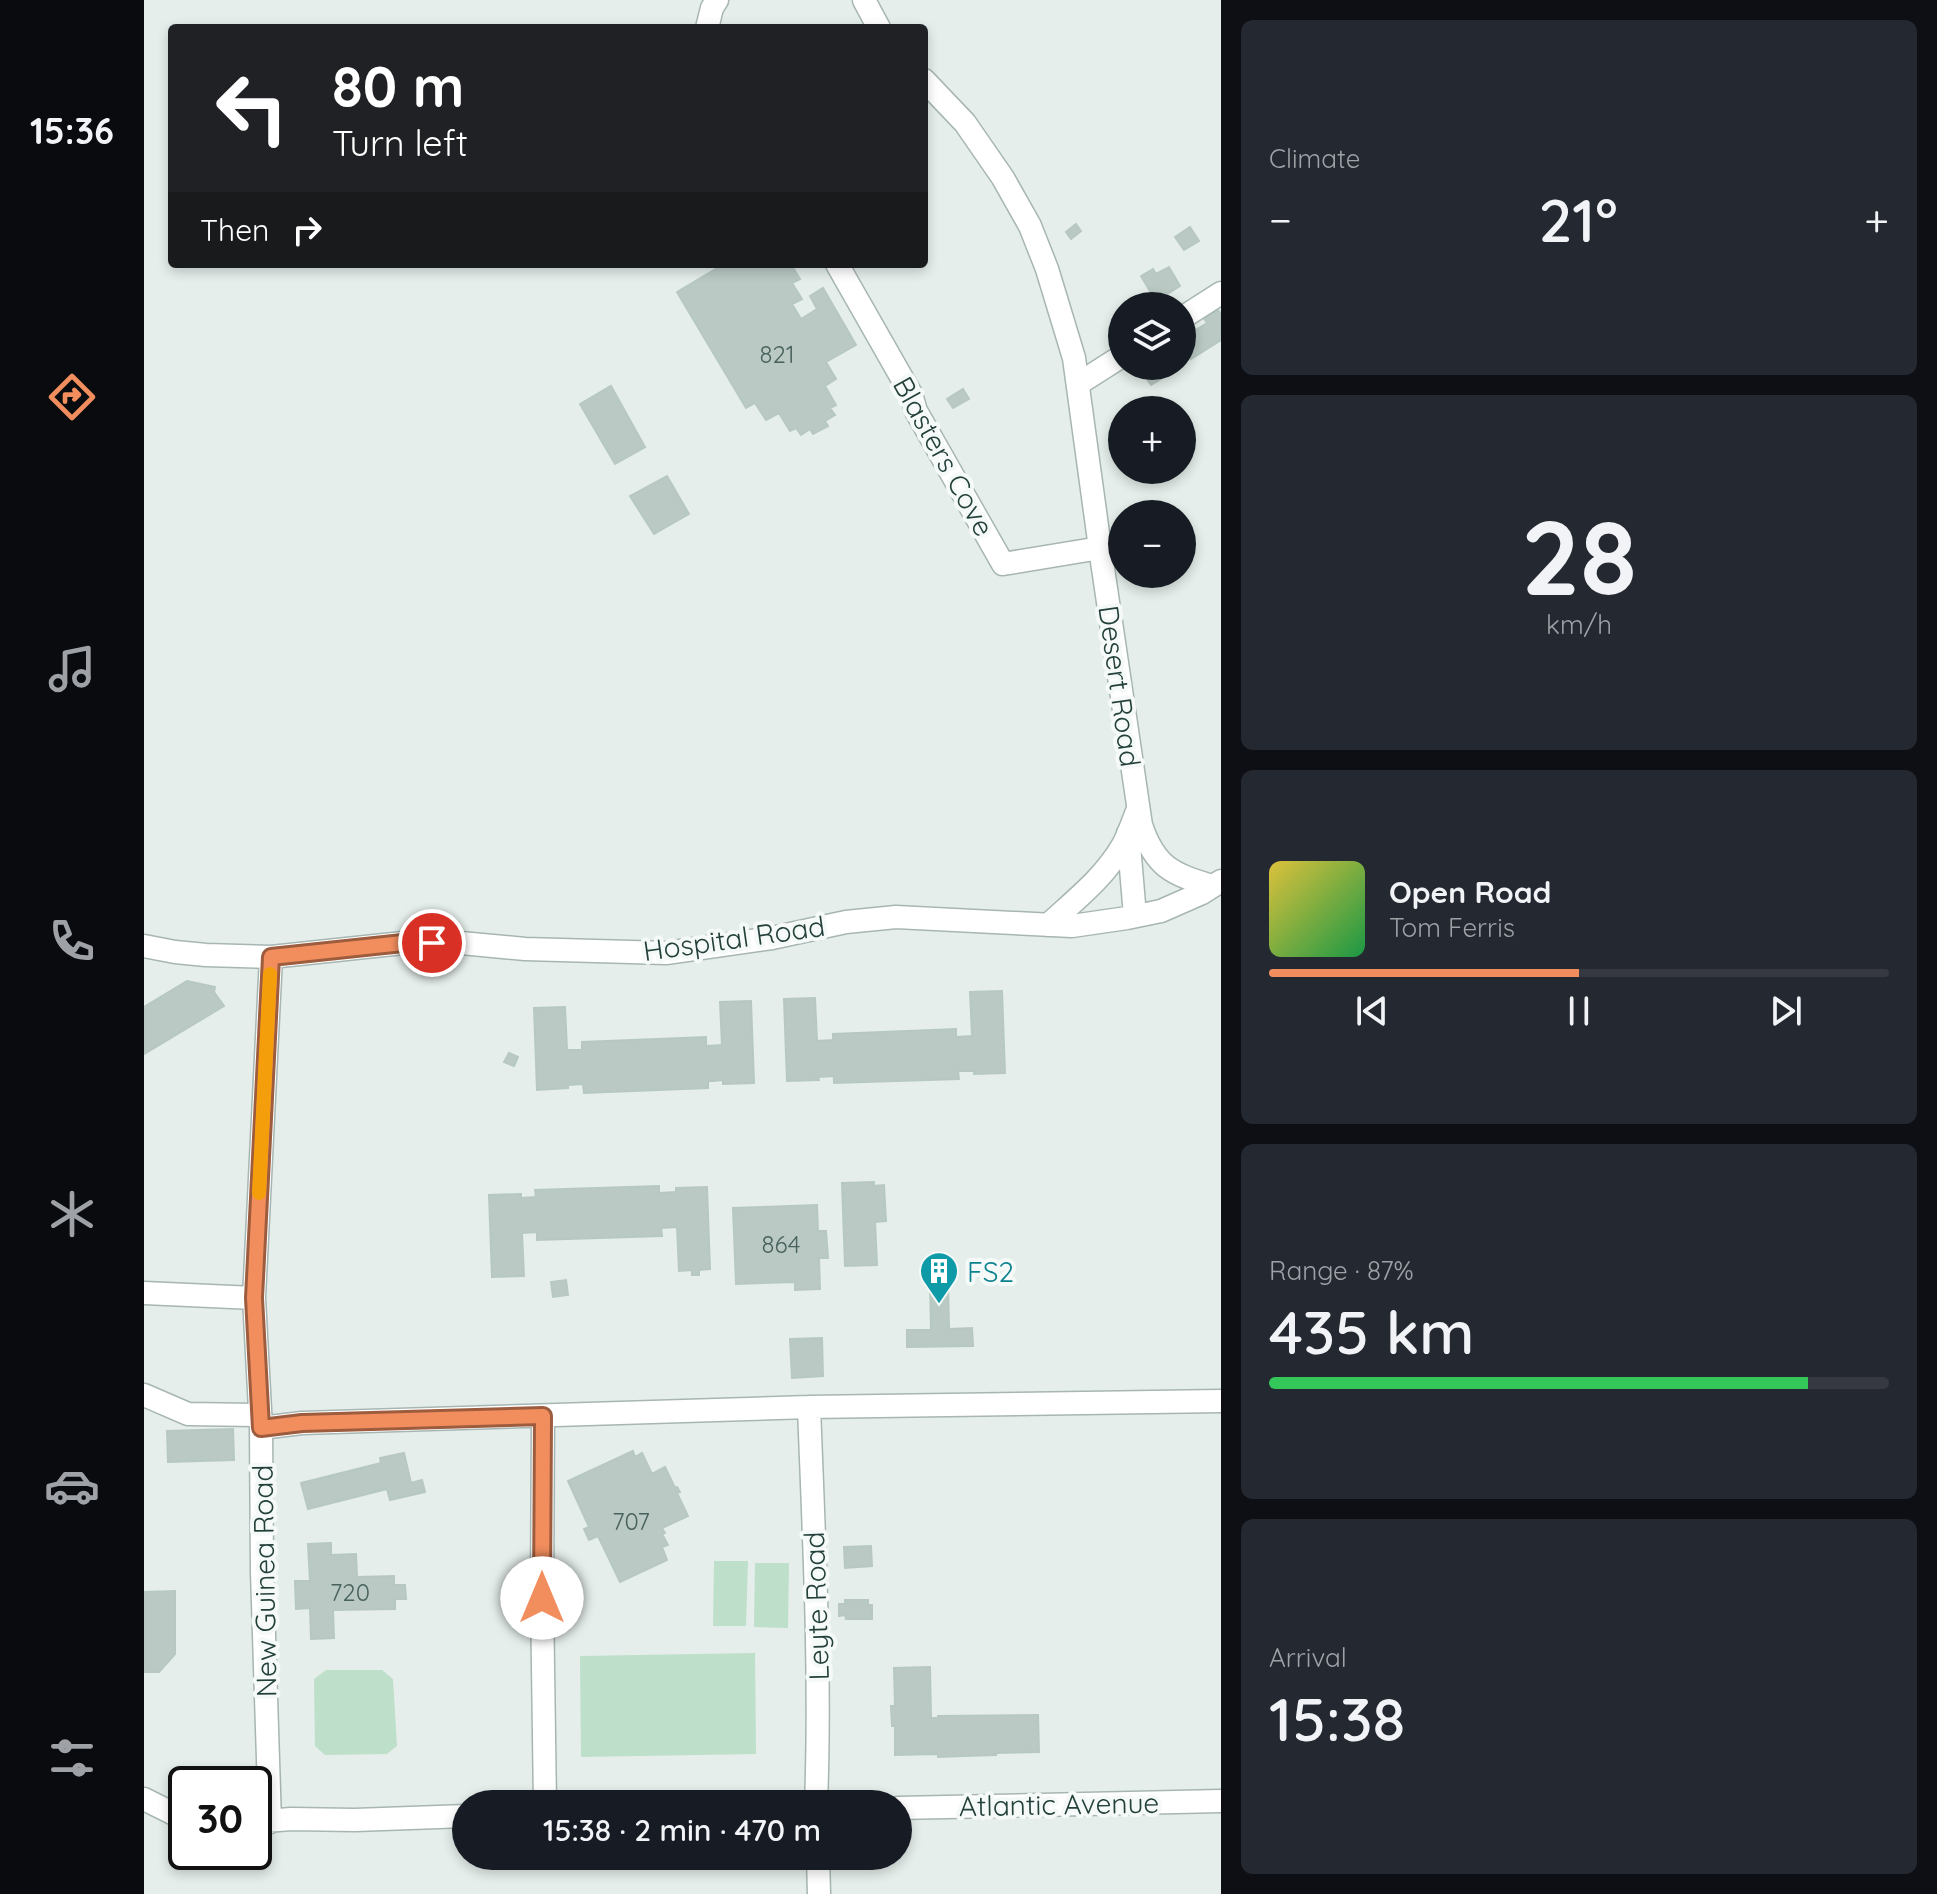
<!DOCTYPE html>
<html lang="en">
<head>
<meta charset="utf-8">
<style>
  :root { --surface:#171b24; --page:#242831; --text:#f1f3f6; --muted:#9ea1a6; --line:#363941; --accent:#f28e5e }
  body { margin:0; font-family:Quicksand,sans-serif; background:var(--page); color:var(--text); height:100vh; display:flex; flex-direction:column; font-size:30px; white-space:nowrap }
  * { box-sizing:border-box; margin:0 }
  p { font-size:26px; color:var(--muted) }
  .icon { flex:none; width:44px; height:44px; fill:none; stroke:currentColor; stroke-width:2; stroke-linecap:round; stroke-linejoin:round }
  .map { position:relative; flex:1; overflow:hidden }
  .drawer { display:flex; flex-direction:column; gap:20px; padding:20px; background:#0d0f14; width:716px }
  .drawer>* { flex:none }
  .guide { position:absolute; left:24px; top:24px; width:760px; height:244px; border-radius:8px; box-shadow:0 4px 12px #0003; background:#202124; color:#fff; overflow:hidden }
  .fabs { position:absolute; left:964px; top:292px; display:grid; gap:16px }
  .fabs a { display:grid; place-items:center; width:88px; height:88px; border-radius:50%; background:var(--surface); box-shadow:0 4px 12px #0003; font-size:40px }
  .speed { position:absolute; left:24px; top:1766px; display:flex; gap:16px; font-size:40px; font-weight:700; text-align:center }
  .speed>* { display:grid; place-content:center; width:104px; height:104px; border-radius:50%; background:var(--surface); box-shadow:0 4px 12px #0003; line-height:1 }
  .speed .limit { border:4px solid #111; border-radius:12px; background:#fff; color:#111 }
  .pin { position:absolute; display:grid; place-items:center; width:68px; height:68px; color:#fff; margin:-34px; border:4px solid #fff; border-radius:50%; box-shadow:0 2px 8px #0007 }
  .me { position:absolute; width:88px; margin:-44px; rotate:0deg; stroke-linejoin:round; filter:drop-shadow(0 0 6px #0008) }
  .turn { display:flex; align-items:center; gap:28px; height:168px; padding:0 32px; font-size:36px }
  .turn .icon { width:104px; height:104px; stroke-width:2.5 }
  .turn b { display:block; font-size:56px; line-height:68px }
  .then { display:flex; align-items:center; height:76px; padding:0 32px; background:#0003; gap:16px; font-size:30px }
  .big { font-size:60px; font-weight:600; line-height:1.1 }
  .drawer .widget { flex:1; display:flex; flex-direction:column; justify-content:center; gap:12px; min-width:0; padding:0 28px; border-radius:12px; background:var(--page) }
  .drawer .dial { align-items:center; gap:0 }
  .dial b { font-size:104px; line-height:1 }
  .song { display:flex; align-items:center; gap:24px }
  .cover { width:96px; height:96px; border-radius:12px; background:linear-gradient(135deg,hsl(50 70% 55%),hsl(140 70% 35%)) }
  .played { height:8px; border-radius:4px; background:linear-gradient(90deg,var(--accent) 50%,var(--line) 50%) }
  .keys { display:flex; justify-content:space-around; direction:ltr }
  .heat { display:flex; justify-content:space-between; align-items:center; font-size:44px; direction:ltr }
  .charge { height:12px; border-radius:6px; background:linear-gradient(90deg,#34c759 87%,var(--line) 0) }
  .trip { position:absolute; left:308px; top:1790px; width:460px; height:80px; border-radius:40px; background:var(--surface); box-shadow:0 4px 12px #0003; font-weight:600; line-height:80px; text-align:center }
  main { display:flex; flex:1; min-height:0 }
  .tabs { display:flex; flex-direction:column; width:144px; justify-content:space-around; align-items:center; background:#090b0e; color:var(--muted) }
  .tabs .icon { width:56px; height:56px }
  .tabs .on { color:var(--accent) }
  .tabs b { font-size:36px; color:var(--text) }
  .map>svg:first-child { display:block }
  .green { fill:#bedfc9 }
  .building { fill:#bac9c4; stroke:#b7c8c2; stroke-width:2 }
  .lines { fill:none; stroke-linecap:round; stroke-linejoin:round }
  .minor-casing { stroke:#a7b6b3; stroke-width:25 }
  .minor { stroke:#fff; stroke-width:22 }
  .route-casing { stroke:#9d5c3d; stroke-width:20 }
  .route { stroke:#f28e5e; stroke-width:14 }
  .slow { stroke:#f59e0b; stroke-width:14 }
  .labels { text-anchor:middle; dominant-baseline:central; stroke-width:8; stroke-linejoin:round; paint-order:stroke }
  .number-label { font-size:24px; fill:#49625d }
  .street-label { font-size:28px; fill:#23403b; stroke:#f5faf8 }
  .culture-label { font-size:28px; fill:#0d838f; stroke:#f5faf8; text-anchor:start }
</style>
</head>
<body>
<main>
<nav class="tabs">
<b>15:36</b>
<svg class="icon on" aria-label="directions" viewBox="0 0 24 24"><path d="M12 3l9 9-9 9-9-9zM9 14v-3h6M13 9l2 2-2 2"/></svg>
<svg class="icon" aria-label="music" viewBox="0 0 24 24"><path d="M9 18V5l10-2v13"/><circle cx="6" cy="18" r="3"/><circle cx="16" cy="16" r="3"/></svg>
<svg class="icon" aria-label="phone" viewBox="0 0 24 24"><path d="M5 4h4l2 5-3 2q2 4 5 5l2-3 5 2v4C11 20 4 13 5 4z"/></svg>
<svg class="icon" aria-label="climate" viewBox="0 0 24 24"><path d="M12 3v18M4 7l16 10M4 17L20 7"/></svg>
<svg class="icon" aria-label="car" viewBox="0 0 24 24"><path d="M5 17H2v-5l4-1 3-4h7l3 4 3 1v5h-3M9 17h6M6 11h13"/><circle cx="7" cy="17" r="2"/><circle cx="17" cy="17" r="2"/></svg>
<svg class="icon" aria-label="filters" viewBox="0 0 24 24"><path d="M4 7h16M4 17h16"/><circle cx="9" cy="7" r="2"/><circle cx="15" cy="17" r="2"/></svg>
</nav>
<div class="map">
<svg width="1077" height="1894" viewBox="0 0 1077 1894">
  <rect width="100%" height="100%" fill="#e5eeeb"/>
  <path class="green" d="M 570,1561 L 604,1561 L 602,1626 L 569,1626 Z
    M 611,1563 L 645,1563 L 644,1628 L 610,1627 Z
    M 611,1653 L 612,1754 L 437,1757 L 436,1656 Z
    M 182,1670 L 238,1670 L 249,1679 L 253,1746 L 243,1754 L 181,1755 L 171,1746 L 170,1679 Z"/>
  <path class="building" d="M 932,224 L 937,231 L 927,239 L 922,232 Z
    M 1046,227 L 1055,241 L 1040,250 L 1031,237 Z
    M 580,264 L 651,264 L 648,266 L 656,279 L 648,283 L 658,299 L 648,304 L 657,319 L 673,309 L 666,296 L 679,288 L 712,345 L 682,362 L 692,379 L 681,386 L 692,405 L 686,408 L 691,415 L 681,421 L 684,426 L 669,434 L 666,429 L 657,435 L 652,428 L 646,431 L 635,413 L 622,420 L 611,403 L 602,408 L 533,292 Z
    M 1025,267 L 1036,286 L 1012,301 L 997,276 L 1009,269 L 1012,274 Z
    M 1074,310 L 1077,314 L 1077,340 L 1047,359 L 1045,355 L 1038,356 L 1038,352 L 1043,351 L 1038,343 L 1038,335 L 1040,337 L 1063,323 L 1060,318 Z
    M 995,366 L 1031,366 L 1028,368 L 1030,371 L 1007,385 L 1000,375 L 997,376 L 994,370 L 997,369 Z
    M 467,386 L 501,447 L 471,464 L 436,404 Z
    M 819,389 L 825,399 L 809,408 L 803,399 Z
    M 523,476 L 545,514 L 510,534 L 486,496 Z
    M 43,981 L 71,987 L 70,992 L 80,1006 L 0,1054 L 0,1007 Z
    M 858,991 L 861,1073 L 830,1074 L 830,1071 L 814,1071 L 815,1079 L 690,1083 L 690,1076 L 674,1077 L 675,1080 L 643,1081 L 640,999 L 671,998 L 673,1041 L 689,1040 L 689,1034 L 812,1029 L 812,1037 L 828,1036 L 826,992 Z
    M 607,1001 L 610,1083 L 579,1084 L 579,1080 L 569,1081 L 564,1081 L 564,1088 L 440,1093 L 439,1084 L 424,1085 L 424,1088 L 393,1090 L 390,1008 L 421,1007 L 423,1050 L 438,1050 L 438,1042 L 562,1037 L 562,1046 L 578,1045 L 576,1002 Z
    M 365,1053 L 374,1057 L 370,1066 L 360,1062 Z
    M 730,1182 L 730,1186 L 740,1185 L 742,1221 L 731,1222 L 733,1265 L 701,1266 L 698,1183 Z
    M 515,1186 L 515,1193 L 532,1192 L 532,1188 L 563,1187 L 566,1269 L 555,1270 L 555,1275 L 548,1275 L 548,1270 L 535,1271 L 533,1227 L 517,1228 L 518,1236 L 393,1240 L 393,1232 L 378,1233 L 380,1276 L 348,1277 L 345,1195 L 377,1194 L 377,1198 L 392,1197 L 391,1190 Z
    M 673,1205 L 674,1231 L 682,1231 L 684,1258 L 675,1258 L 676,1289 L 651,1290 L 651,1282 L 592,1284 L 589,1208 Z
    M 422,1280 L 424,1295 L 409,1297 L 407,1282 Z
    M 786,1281 L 804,1281 L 805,1329 L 828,1328 L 829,1346 L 763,1347 L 763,1330 L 787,1330 Z
    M 678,1338 L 679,1376 L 648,1378 L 646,1339 Z
    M 89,1429 L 90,1460 L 24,1462 L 23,1431 Z
    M 489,1451 L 491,1457 L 498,1453 L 508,1474 L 521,1467 L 531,1488 L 533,1487 L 536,1492 L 533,1493 L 544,1516 L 518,1528 L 521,1533 L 518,1534 L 524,1545 L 518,1547 L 523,1560 L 476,1582 L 454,1536 L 445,1540 L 440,1529 L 445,1527 L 424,1481 Z
    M 260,1453 L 267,1483 L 278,1480 L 281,1492 L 246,1500 L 243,1489 L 164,1509 L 157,1483 L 237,1463 L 236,1458 Z
    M 187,1543 L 187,1555 L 212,1554 L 213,1577 L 250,1576 L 250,1585 L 261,1585 L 262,1599 L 251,1599 L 251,1609 L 189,1610 L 190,1638 L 167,1639 L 166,1608 L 152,1609 L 151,1581 L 166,1581 L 164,1544 Z
    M 727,1546 L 728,1566 L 701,1568 L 700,1547 Z
    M 31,1591 L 31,1654 L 15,1672 L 0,1672 L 0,1592 Z
    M 701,1600 L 724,1600 L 724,1605 L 728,1605 L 728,1619 L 702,1619 L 701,1615 L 695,1616 L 695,1604 L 701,1604 Z
    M 786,1667 L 787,1718 L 794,1718 L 794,1716 L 894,1715 L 895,1752 L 852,1753 L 852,1755 L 820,1756 L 794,1757 L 794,1754 L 751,1755 L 751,1726 L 748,1726 L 747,1706 L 751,1706 L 750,1668 Z"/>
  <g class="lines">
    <g class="minor-casing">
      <path id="minor" d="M 720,0 L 735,28
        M 563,28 L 568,8 L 573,0
        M 780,80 L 821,123 L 859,178 L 886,226 L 903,269 L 930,358 L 956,548 L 997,825 C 1011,867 1028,874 1068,886
        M 693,264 L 767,394 L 772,411 L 859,564 L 956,548
        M 1038,318 L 1077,293
        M 934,384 L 978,356
        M 984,833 L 991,916
        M 904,925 C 931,900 960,878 979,845 C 985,834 989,821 994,809
        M 0,946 L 31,952 L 62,955 L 127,957 L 259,943 L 317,943 L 381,949 L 522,953 L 628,938 L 702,922 L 752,917 L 928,926 L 983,918 L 1017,911 L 1058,893 L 1077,881
        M 0,1293 L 110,1298
        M 0,1395 L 44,1414 L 116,1415
        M 665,1407 C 670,1540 677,1672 672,1804
        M 399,1416 L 398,1598 L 401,1804
        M 117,1428 L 158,1423 L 665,1407 L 1077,1401
        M 0,1799 L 32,1815 L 42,1817
        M 754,1808 L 1077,1801
        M 110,1822 L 147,1819 L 211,1820 L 322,1816
        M 126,1822 L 118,1572 L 117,1428 L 110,1298 L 127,957
        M 674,1856 L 675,1894"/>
    </g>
    <use href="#minor" class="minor"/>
  </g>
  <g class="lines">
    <g class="route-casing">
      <path id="route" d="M 288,943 L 259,943 L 127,957 L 110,1298 L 117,1428 L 158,1423 L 399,1416 L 398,1598"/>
    </g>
    <use href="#route" class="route"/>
    <path class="slow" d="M 115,1193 L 126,974"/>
  </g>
  <defs>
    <g id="building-pin" transform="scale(2)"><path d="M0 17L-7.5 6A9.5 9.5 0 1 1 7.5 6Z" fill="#0f9aa8" stroke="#f5faf8"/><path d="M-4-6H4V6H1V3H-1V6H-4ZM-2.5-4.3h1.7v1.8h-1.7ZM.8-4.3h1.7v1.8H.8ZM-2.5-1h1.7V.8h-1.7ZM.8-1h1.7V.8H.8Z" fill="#fff"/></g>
  </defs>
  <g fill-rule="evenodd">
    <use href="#building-pin" x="795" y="1271"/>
  </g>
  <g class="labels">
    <g class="number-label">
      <text x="633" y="354">821</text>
      <text x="637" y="1244">864</text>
      <text x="487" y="1521">707</text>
      <text x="206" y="1592">720</text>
    </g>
    <g class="street-label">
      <text transform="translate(800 456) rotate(61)">Blasters Cove</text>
      <text transform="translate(976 686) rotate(82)">Desert Road</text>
      <text transform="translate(590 938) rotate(-8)">Hospital Road</text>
      <text transform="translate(120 1581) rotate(-91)">New Guinea Road</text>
      <text transform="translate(672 1606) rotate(-92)">Leyte Road</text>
      <text transform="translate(915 1804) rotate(-1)">Atlantic Avenue</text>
    </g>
    <g class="culture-label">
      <text x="823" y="1271">FS2</text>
    </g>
  </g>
</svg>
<div class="fabs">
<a><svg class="icon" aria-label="layers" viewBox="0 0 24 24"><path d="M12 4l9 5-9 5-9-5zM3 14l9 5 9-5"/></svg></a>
<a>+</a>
<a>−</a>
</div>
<div class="speed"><div class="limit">30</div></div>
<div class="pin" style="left:288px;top:943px;background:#d93025"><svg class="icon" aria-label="arrive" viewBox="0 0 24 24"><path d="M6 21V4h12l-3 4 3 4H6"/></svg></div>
<svg class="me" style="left:398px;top:1598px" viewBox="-20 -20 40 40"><circle r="19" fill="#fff"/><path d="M0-13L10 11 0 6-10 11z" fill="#f28e5e"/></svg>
<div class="trip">15:38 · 2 min · 470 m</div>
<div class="guide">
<div class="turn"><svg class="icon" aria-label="left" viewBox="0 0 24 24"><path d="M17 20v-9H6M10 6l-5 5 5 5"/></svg><div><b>80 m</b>Turn left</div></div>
<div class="then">Then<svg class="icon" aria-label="right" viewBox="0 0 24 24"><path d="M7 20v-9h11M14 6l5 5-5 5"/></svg></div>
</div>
</div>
<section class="drawer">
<div class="widget"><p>Climate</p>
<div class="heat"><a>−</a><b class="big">21°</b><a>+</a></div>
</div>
<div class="widget dial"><b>28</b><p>km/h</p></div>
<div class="widget">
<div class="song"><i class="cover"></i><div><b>Open Road</b><p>Tom Ferris</p></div></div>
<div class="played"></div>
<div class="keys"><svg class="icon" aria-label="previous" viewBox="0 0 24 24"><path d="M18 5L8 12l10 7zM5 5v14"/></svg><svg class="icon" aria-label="pause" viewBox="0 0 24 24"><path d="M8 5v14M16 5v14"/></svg><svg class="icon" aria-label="next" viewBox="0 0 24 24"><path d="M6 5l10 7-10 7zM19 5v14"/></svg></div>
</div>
<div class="widget"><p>Range · 87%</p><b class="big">435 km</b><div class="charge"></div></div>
<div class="widget"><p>Arrival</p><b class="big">15:38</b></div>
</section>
</main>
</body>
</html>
